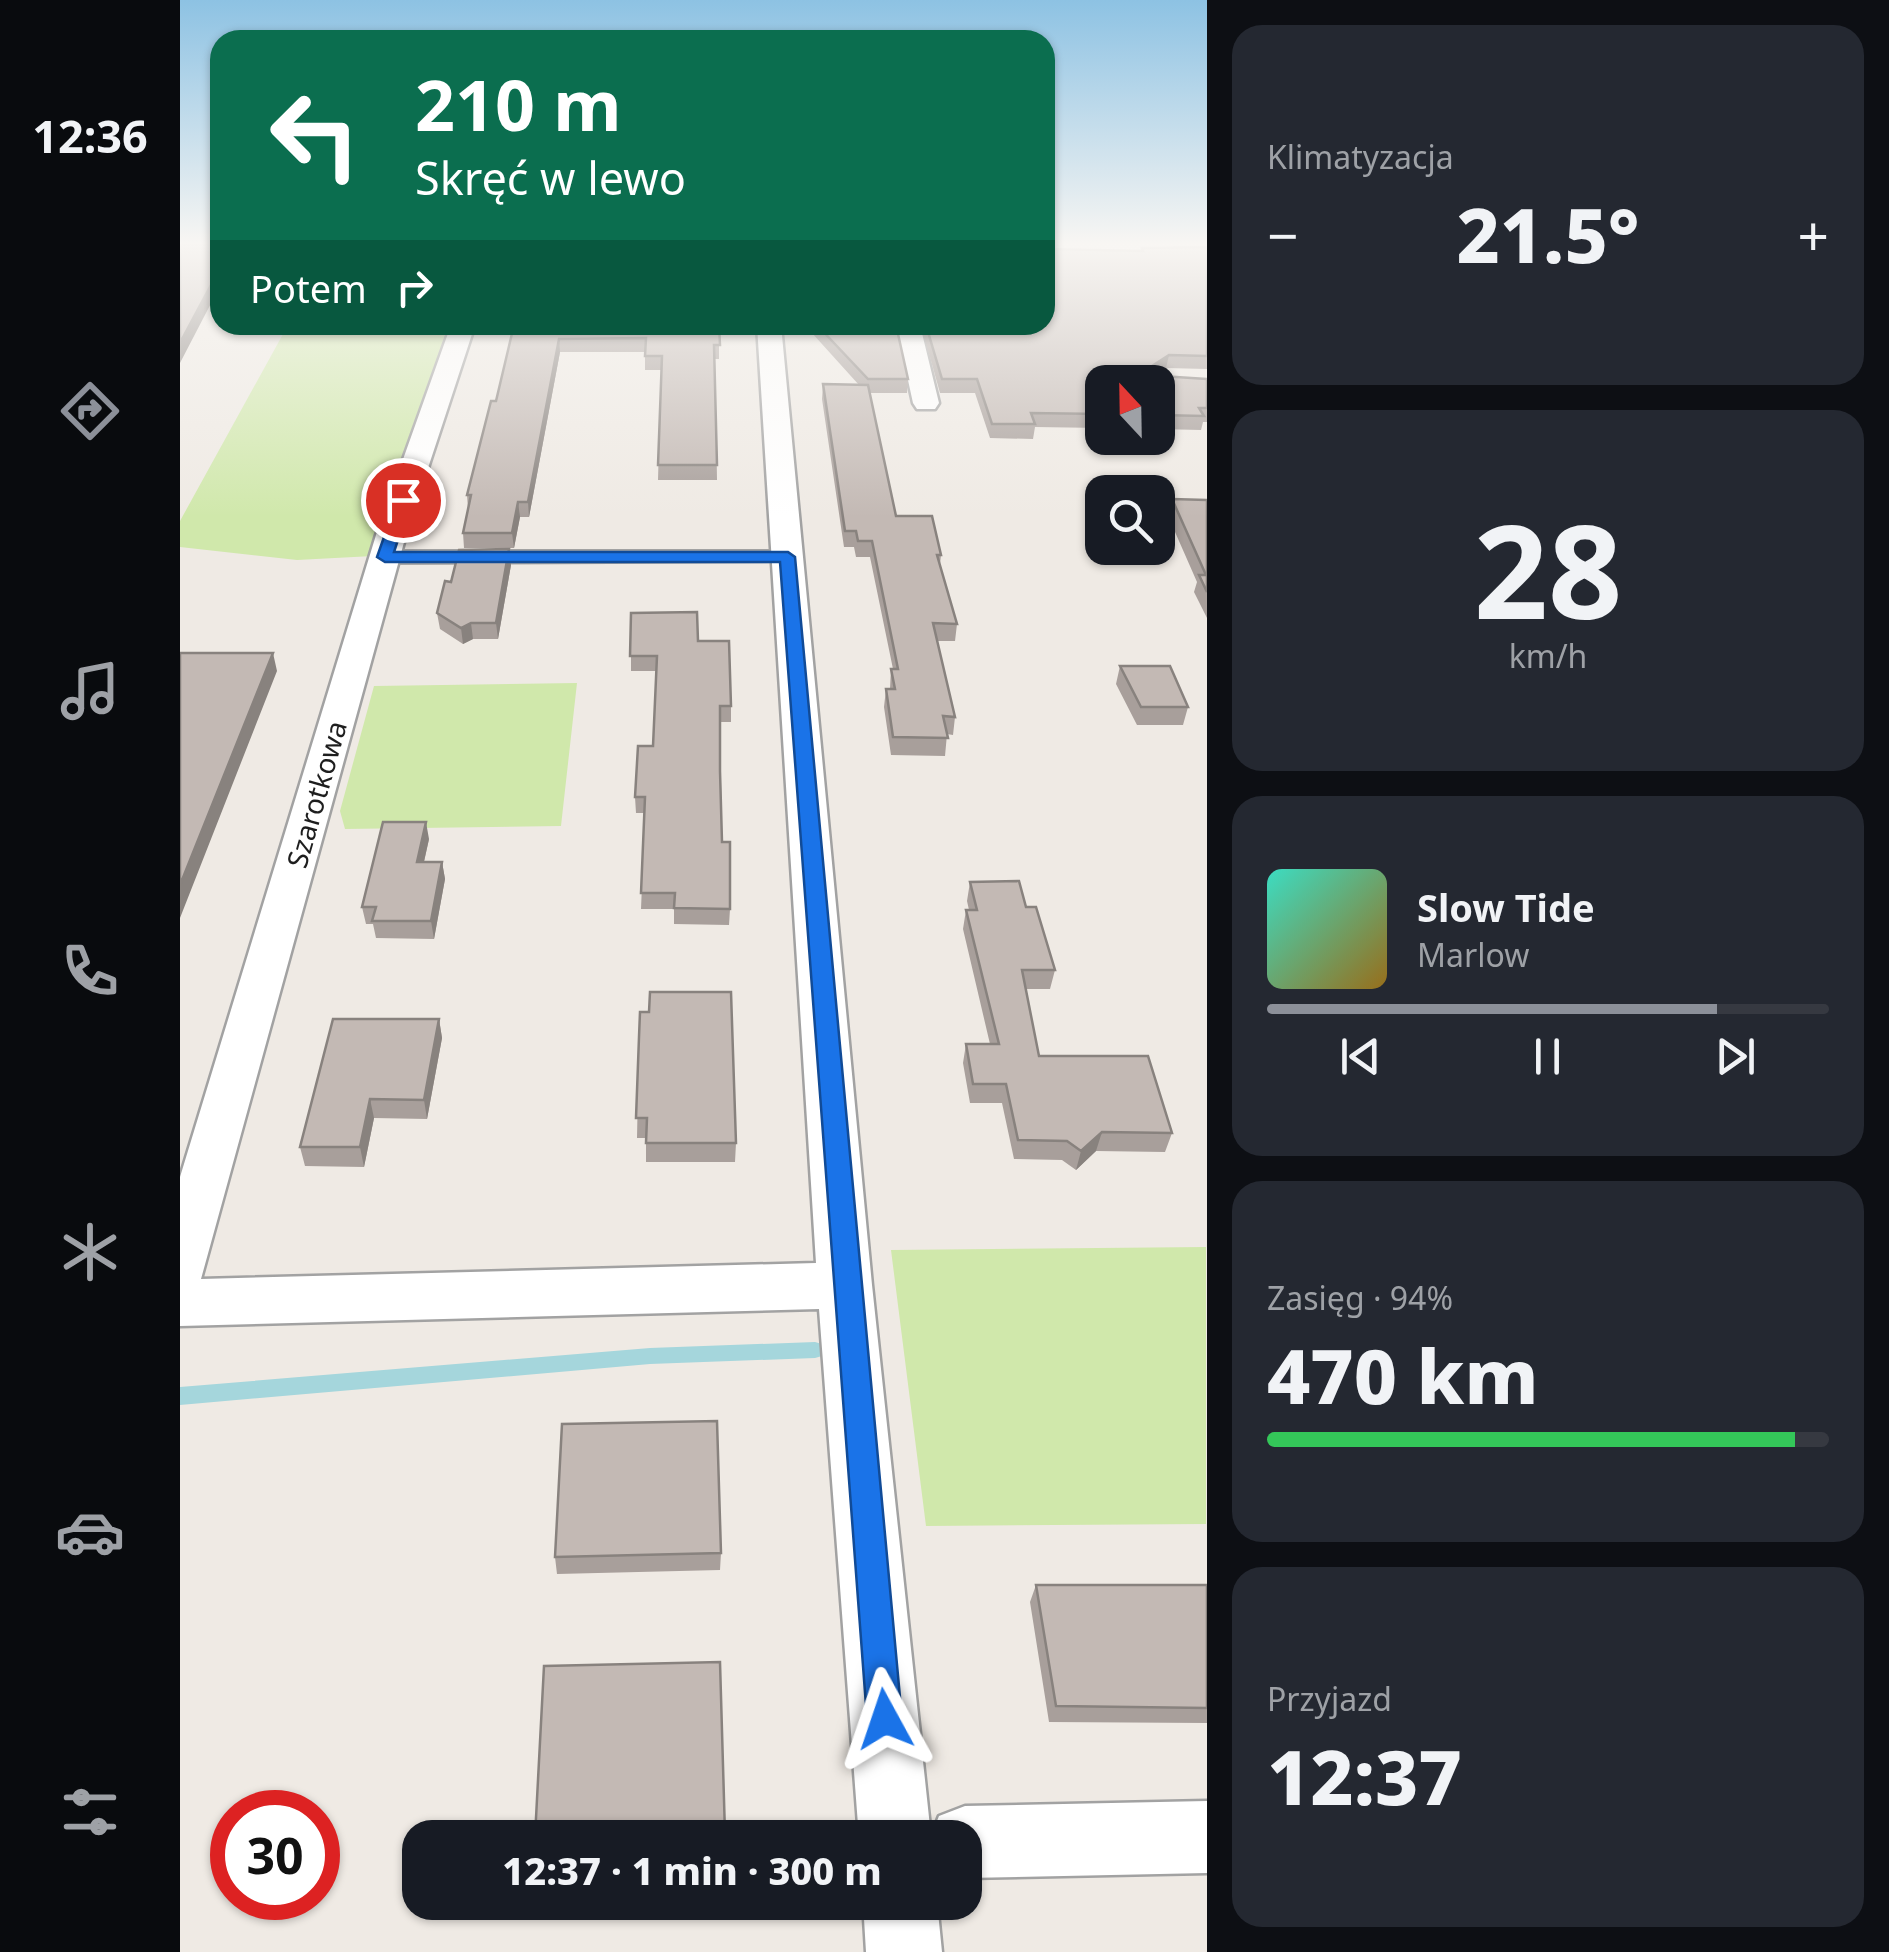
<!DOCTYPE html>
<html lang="pl">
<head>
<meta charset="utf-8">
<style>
  :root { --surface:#171b24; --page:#242831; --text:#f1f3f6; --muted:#9ea1a6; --line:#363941; --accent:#8c9099 }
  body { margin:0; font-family:"Noto Sans",sans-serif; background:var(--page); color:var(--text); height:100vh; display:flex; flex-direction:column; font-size:38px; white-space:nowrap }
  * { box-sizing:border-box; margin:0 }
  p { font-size:32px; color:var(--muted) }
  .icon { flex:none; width:55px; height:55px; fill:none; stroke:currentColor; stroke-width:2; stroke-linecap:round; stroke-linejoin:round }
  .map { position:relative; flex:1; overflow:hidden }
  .drawer { display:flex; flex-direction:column; gap:25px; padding:25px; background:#0d0f14; width:682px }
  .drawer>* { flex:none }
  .banner { position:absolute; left:30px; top:30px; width:845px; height:305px; border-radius:30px; box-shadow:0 2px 8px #0004; background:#0b6e4f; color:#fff; overflow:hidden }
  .needle { width:65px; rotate:338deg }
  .tools { position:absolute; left:905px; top:365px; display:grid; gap:20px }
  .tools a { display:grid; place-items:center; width:90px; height:90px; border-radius:20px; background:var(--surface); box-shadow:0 2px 8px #0004; font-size:50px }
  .speed { position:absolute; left:30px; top:1790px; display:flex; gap:20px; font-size:50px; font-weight:700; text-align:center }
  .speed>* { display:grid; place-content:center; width:130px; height:130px; border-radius:50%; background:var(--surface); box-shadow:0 2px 8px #0004; line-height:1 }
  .speed .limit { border:15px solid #d22; background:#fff; color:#111 }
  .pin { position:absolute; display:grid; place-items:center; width:85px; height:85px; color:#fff; margin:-42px; border:5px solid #fff; border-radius:50%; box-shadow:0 2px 10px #0007 }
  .me { position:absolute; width:110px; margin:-55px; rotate:355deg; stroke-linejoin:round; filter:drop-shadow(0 0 8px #0008) }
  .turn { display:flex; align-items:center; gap:35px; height:210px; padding:0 40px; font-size:45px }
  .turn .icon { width:130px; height:130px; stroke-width:2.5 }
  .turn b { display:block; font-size:70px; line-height:85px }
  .then { display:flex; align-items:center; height:95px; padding:0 40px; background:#0003; gap:20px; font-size:38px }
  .big { font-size:75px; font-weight:800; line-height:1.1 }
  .drawer .tile { flex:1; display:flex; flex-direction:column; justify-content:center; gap:15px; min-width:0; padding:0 35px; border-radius:30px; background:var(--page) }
  .drawer .dial { align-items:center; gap:0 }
  .dial b { font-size:130px; line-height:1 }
  .song { display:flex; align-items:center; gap:30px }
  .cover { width:120px; height:120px; border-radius:15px; background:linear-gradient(135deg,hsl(170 70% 55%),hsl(40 70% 35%)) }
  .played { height:10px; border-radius:5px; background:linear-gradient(90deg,var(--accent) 80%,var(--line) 80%) }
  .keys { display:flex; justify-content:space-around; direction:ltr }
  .heat { display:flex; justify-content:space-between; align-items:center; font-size:55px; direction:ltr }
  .charge { height:15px; border-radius:8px; background:linear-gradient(90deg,#34c759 94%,var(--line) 0) }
  .trip { position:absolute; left:222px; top:1820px; width:580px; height:100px; border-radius:30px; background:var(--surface); box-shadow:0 2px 8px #0004; font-weight:800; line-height:100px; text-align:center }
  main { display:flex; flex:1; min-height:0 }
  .tabs { display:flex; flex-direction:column; width:180px; justify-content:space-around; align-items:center; background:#090b0e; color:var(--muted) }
  .tabs .icon { width:70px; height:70px }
  .tabs .current { color:var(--accent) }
  .tabs b { font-size:45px; color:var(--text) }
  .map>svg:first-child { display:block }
  .grass { fill:#d0e8ab }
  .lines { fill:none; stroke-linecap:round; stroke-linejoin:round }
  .stream { fill:#a5d6dc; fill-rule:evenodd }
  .service-casing { stroke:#a2a2a2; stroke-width:6 }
  .minor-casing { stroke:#a2a2a2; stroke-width:5 }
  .service { fill:#fff; fill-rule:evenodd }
  .minor { fill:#fff; fill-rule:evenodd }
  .wall { fill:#a89f9b }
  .shaded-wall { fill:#88827e }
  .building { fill:#c3b9b4; stroke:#88827e; stroke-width:2.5 }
  .route { fill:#1a73e8; stroke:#114b97; stroke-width:2.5 }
  .labels { text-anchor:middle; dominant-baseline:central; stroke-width:9; stroke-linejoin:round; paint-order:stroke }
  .street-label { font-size:28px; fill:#1e1e1e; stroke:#fff }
</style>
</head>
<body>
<main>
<nav class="tabs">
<b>12:36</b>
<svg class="icon current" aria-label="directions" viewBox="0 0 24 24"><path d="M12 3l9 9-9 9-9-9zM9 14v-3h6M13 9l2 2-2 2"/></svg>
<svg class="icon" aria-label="music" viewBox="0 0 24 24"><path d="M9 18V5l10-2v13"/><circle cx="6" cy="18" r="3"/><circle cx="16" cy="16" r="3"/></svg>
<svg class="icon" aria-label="phone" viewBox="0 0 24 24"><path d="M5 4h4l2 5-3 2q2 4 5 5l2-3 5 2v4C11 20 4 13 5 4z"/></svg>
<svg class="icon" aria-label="climate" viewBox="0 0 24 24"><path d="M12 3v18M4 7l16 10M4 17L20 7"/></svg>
<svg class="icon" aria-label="car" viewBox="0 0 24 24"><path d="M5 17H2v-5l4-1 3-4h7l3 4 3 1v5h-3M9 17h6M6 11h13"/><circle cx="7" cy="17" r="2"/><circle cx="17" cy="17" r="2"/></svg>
<svg class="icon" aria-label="filters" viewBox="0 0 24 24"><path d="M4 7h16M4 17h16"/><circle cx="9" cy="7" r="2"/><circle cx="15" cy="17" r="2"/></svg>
</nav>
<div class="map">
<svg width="1027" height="1952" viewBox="0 0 1027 1952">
  <rect width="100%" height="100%" fill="#efeae4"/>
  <path class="grass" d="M 108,325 L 268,325 L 193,556 L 117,560 L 0,547 L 0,521 Z
    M 397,683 L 381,826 L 165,829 L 160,811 L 194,686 Z
    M 1026,1247 L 1026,1524 L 746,1526 L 711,1250 Z"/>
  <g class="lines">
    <path class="stream" d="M 635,1342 L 642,1344 L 645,1350 L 642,1356 L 635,1358 L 470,1364 L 0,1405 L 0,1387 L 470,1348 Z"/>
    <g class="service-casing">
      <path id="service" d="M 607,552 L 613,554 L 613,560 L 205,562 L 197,557 L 205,552 Z"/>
    </g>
    <g class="minor-casing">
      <path id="minor" d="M 865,244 L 1027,244 L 1027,256 L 865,255 Z
        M 271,325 L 295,325 L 226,535 L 21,1279 L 636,1263 L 577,325 L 601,325 L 692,1285 L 751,1836 L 759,1816 L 785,1806 L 1027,1801 L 1027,1873 L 785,1878 L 785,1838 L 679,1838 L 639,1309 L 0,1326 L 0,1177 L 196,535 Z
        M 716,325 L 740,325 L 759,403 L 755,409 L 737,409 L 733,403 Z
        M 683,1902 L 757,1902 L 762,1952 L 686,1952 Z"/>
    </g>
    <use href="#service" class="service"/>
    <use href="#minor" class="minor"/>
  </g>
  <path class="wall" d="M 1027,247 L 1027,369 L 986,368 L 978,373 L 981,376 L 1027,379 L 1027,422 L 1023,422 L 1021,430 L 978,429 L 978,382 L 922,382 L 922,428 L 855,427 L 853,439 L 810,438 L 795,393 L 760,393 L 741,325 L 865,325 L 867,249 L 961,251 L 962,248 Z
    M 334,325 L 539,325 L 539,359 L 535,359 L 537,480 L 478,480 L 481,370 L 465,370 L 465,352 L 380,352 L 349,517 L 340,517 L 334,548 L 284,548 L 283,533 L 288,509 L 287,495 L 316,401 Z
    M 630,325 L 716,325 L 728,379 L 727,393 L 690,393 L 716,516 L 761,555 L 760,564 L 777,624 L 775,641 L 757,641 L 775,717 L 773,735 L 767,734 L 765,756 L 711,755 L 704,707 L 706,689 L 710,689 L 711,669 L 713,669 L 690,557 L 676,557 L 674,547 L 664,547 L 642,399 L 643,384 L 679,385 L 632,333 Z
    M 992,499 L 1027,500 L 1027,618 L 1014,592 L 1017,582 L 988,516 Z
    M 331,565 L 318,639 L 293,639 L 283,644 L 260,629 L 257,613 L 271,582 Z
    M 451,613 L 518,641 L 551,706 L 551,722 L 540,722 L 542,842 L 550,909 L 549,925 L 494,924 L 494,909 L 461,909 L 465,813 L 456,813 L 455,797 L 473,746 L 477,671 L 451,671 Z
    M 940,666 L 1008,707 L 1003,725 L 957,725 L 936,684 Z
    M 249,839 L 244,862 L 262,862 L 265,879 L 254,939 L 196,938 L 193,924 L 186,924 L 182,907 Z
    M 790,882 L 846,907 L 875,970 L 870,989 L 846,989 L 859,1056 L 992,1133 L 985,1152 L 916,1151 L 896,1170 L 882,1160 L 834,1159 L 822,1103 L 790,1103 L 783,1063 L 786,1044 L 810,1044 L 783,929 L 786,910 L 789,910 L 787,901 Z
    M 259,1019 L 262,1038 L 247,1119 L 194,1118 L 184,1167 L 125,1166 L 120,1147 Z
    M 459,1037 L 556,1143 L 555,1162 L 466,1162 L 466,1138 L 457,1138 Z
    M 541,1553 L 540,1570 L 377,1574 L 375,1557 Z
    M 856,1585 L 1027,1585 L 1027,1723 L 869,1722 L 850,1602 Z
    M 540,1662 L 545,1838 L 355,1838 L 355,1837 Z"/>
  <path class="shaded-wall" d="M 40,268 L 40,286 L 0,363 L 0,343 Z
    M 379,339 L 380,352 L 349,517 L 348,502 Z
    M 989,355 L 986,368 L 969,379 L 972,366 Z
    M 338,502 L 340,517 L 334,548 L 332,533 Z
    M 329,549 L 331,565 L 318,639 L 316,623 Z
    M 291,623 L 293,639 L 283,644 L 281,628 Z
    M 93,653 L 97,671 L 0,918 L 0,885 Z
    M 246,822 L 249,839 L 240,879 L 237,862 Z
    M 262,862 L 265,879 L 254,939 L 251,921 Z
    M 259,1019 L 262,1038 L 247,1119 L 244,1100 Z
    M 190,1099 L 194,1118 L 184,1167 L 180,1147 Z
    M 922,1132 L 916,1151 L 896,1170 L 901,1151 Z"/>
  <path class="building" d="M 0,244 L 40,244 L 40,268 L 0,343 Z
    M 865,246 L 867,249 L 963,251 L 962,248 L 1027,247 L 1027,356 L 989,355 L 972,366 L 981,376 L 1027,379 L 1027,408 L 1019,408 L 1024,416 L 978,415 L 978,382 L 922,382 L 922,414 L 851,413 L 855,424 L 812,424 L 797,379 L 762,379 L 746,325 L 865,325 Z
    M 334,325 L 539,325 L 540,345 L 534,345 L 537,465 L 478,465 L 482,356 L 465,356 L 466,338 L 379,339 L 348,502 L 338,502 L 332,533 L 283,533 L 291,495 L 287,495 L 311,401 L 316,401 Z
    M 637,325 L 716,325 L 728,379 L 688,379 Z
    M 643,384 L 688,385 L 716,516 L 752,516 L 761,555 L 757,555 L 777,624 L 753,623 L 775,717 L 763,716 L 768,738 L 713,737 L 706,689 L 715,689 L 711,669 L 718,669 L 692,541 L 678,541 L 676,531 L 665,531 Z
    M 992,499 L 1027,500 L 1027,592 L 1019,575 L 1026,575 Z
    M 329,549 L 316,623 L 291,623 L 281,628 L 257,613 L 265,581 L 271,582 L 279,550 Z
    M 517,612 L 518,641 L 549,641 L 551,706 L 540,706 L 540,771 L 542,842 L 550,842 L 550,909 L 494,908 L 495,893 L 461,893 L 465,797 L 455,797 L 458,746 L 473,746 L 477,656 L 450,656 L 451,613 Z
    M 0,653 L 93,653 L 0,885 Z
    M 940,666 L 990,666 L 1008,707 L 961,707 Z
    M 203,822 L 246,822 L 237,862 L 262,862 L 251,921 L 192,921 L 196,907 L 182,907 Z
    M 839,881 L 846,907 L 856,907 L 875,970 L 842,970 L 859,1056 L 968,1056 L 992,1133 L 922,1132 L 901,1151 L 887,1141 L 838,1140 L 826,1084 L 793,1084 L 786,1044 L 819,1044 L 786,910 L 797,910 L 790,882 Z
    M 470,992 L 551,992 L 556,1143 L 466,1143 L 467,1118 L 456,1118 L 459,1037 L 460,1012 L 469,1012 Z
    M 153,1019 L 259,1019 L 244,1100 L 190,1099 L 180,1147 L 120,1147 Z
    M 537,1421 L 541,1553 L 375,1557 L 382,1424 Z
    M 856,1585 L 1027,1585 L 1027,1708 L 876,1706 Z
    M 540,1662 L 545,1834 L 355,1837 L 364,1666 Z"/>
  <linearGradient id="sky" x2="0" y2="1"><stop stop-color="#8dc2e3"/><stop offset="0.47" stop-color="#f8f6f3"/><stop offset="1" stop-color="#f8f6f3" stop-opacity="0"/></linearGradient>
  <rect width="1027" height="517" fill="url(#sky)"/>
  <path class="route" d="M 218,497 L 231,500 L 214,552 L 608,552 L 615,557 L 722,1719 L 717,1731 L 705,1736 L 692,1731 L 687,1719 L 600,562 L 205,562 L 197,557 Z"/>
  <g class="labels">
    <g class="street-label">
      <text transform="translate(136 794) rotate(-74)">Szarotkowa</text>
    </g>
  </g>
</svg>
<div class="tools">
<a><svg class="needle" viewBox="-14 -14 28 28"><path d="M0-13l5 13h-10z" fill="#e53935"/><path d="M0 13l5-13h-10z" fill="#9ea1a6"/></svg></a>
<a><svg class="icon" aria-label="search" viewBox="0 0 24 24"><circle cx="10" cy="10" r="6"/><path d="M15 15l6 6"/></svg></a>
</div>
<div class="speed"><div class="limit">30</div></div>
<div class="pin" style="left:223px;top:500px;background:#d93025"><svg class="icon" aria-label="arrive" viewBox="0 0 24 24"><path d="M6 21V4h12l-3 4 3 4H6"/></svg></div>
<svg class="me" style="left:705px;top:1719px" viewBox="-20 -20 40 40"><path d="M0-17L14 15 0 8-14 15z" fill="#1a73e8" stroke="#fff" stroke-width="4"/></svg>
<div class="trip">12:37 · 1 min · 300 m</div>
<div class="banner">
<div class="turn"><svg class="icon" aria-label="left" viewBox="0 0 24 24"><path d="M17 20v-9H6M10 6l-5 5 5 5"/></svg><div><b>210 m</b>Skręć w lewo</div></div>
<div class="then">Potem<svg class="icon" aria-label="right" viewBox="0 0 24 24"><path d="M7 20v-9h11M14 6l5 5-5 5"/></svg></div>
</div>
</div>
<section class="drawer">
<div class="tile"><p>Klimatyzacja</p>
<div class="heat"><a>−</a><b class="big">21.5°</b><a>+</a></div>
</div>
<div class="tile dial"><b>28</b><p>km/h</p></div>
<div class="tile">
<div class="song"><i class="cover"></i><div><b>Slow Tide</b><p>Marlow</p></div></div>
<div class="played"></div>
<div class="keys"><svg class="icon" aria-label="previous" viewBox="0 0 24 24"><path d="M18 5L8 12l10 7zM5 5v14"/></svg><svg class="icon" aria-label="pause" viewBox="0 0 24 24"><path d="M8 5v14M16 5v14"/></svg><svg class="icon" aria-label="next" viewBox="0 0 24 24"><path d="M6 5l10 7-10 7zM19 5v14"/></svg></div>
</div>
<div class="tile"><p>Zasięg · 94%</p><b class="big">470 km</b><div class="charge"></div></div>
<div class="tile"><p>Przyjazd</p><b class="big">12:37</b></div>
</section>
</main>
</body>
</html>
